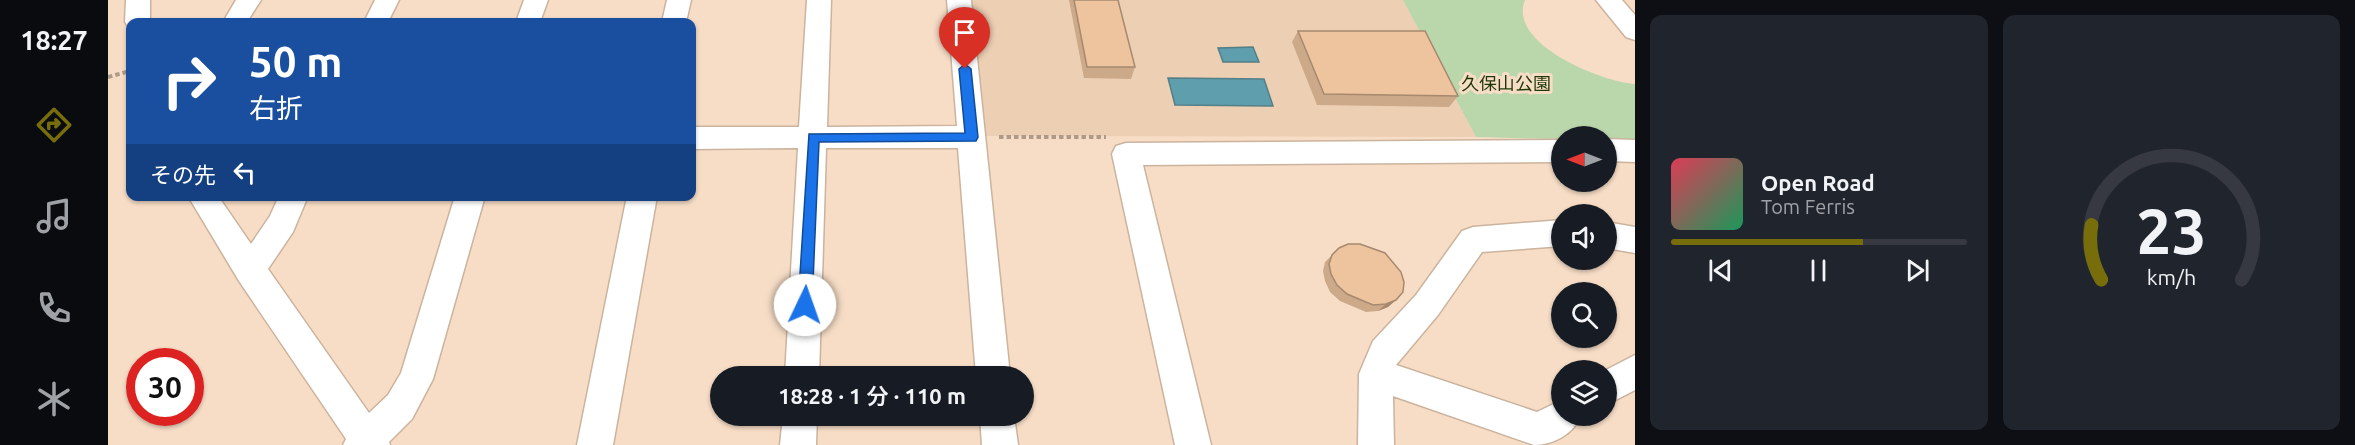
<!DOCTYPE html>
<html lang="ja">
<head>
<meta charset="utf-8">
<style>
  :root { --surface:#171b24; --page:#20242c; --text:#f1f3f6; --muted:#9ea1a6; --line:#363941; --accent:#776e0b }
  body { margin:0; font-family:Ubuntu,"Noto Sans JP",sans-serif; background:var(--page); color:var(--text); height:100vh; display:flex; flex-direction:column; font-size:22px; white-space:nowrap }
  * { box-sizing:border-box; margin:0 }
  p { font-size:20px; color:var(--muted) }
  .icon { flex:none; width:33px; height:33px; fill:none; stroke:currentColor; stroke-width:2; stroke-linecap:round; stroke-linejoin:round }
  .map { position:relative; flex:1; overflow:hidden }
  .sheet { display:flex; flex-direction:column; gap:15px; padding:15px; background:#0d0f14; width:720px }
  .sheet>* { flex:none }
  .hud { position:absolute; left:18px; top:18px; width:570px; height:183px; border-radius:12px; box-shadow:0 2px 4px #0004; background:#1a4fa0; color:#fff; overflow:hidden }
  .needle { width:39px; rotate:270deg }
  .tools { position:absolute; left:1443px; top:126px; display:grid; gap:12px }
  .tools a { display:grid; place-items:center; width:66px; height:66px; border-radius:50%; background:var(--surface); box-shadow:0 2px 4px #0004; font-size:30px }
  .speed { position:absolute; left:18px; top:348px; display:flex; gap:12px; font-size:30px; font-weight:700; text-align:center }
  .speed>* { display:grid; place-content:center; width:78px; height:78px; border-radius:50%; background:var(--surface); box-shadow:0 2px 4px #0004; line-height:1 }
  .speed .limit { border:9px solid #d22; background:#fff; color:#111 }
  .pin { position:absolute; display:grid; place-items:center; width:51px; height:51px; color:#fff; margin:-62px -26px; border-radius:50% 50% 50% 0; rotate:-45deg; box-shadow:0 0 6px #0007 }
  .pin .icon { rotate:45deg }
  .me { position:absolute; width:66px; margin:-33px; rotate:3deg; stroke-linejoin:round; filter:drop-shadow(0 0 4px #0008) }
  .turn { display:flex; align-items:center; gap:21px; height:126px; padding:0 24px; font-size:27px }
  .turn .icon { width:78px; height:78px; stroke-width:2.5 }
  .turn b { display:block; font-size:42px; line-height:51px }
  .then { display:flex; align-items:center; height:57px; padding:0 24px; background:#0003; gap:12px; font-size:22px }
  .sheet .widget { flex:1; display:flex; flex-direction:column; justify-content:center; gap:9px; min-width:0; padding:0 21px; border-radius:12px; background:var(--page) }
  .sheet .dial { align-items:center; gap:0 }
  .dial svg { height:156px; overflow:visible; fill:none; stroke:var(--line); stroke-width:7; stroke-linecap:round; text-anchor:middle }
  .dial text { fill:var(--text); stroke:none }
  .song { display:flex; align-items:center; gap:18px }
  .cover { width:72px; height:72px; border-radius:9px; background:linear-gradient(135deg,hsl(350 70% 55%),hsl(150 70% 35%)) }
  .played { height:6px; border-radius:3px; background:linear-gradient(90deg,var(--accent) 65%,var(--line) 65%) }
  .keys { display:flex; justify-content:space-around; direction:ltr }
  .sheet .tiles { flex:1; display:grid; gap:15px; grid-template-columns:repeat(2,1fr) }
  .trip { position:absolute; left:602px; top:366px; width:324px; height:60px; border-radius:30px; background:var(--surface); box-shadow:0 2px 4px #0004; font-weight:600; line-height:60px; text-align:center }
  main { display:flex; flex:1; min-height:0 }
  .tab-bar { display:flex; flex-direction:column; width:108px; justify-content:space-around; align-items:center; background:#090b0e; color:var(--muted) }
  .tab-bar .icon { width:42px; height:42px }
  .tab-bar .active { color:var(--accent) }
  .tab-bar b { font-size:27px; color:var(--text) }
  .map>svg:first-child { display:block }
  .built { fill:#edcfb3 }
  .green { fill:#bad6ab }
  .water { fill:#5e9ead; stroke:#557f87; stroke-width:1.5 }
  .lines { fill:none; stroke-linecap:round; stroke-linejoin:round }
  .minor-casing { stroke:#cbb39d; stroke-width:3 }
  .path { stroke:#ae9a89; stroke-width:4; stroke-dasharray:4.5 3; stroke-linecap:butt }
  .minor { fill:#fff; fill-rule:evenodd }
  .wall { fill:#cca988 }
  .shaded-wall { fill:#a6896f }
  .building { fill:#edc49e; stroke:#a6896f; stroke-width:1.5 }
  .route { fill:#1a73e8; stroke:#114b97; stroke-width:1.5 }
  .labels { text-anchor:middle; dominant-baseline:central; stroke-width:6; stroke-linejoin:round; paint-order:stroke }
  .park-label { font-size:18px; fill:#1d3808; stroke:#f7ddc6 }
</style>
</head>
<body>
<main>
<nav class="tab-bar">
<b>18:27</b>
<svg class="icon active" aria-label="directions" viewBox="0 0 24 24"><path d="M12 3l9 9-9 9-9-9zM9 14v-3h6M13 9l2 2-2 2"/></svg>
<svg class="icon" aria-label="music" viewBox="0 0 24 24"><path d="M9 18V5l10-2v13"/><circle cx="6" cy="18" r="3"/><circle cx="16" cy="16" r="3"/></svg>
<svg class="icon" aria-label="phone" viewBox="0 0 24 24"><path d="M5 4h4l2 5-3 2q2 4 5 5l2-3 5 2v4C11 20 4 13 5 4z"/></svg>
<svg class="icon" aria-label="climate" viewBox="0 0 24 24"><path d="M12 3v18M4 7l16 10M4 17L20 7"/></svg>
</nav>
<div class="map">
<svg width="1527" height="445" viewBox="0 0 1527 445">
  <rect width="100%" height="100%" fill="#f7ddc6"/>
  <path class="built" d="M 864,0 L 1295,0 L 1368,137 L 878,136 Z"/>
  <path class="green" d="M 1295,0 L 1417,0 C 1399,44 1494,82 1527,84 L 1527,141 L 1499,140 L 1498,136 L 1454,136 L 1453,139 L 1368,137 Z"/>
  <path class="water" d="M 1145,47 L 1151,62 L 1115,62 L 1110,48 Z
    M 1060,78 L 1156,79 L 1165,106 L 1067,105 Z"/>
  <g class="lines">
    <g class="minor-casing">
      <path id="minor" d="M 18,0 L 42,0 L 42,22 L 22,22 L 21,28 L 17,22 Z
        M 128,0 L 153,0 L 139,22 L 115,22 Z
        M 267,0 L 291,0 L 280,22 L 256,22 Z
        M 416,0 L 440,0 L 432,22 L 408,22 Z
        M 559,0 L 583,0 L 578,22 L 554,22 Z
        M 699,0 L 723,0 L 719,127 L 849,126 L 839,0 L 863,0 L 902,376 L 868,376 L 850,148 L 718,148 L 711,376 L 677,376 L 690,148 L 584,149 L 584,127 L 691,127 Z
        M 1488,0 L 1514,0 L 1527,15 L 1527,40 L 1518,37 Z
        M 1498,139 L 1527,140 L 1527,162 L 1498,161 Z
        M 1454,140 L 1454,162 L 1035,165 L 1103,445 L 1067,445 L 1004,154 L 1008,146 L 1018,143 Z
        M 80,196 L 110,196 L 143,244 L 162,216 L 171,196 L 200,196 L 185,232 L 160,269 L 261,413 L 280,395 L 293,373 L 347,196 L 377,196 L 325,379 L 304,419 L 281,442 L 282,445 L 235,445 L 238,439 L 131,281 Z
        M 519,196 L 549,196 L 505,445 L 469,445 Z
        M 1454,220 L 1454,246 L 1374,252 L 1330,315 L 1288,365 L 1429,412 L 1454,400 L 1454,416 L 1472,416 C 1466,434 1445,445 1426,445 L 1285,396 L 1286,445 L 1250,445 L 1251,374 L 1265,341 L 1308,295 L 1354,231 L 1365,227 Z
        M 1498,222 L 1527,227 L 1527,253 L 1498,248 Z
        M 1527,355 L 1527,390 L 1498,405 L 1498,370 Z
        M 675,416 L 709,416 L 708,445 L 672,445 Z
        M 872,416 L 906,416 L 910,445 L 874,445 Z"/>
    </g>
    <path class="path" d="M 0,77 L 22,71
      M 1464,135 L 1487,135
      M 891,137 L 998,137"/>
    <use href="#minor" class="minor"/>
  </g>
  <path class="wall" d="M 961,0 L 1010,0 L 1027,67 L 1023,79 L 976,78 Z
    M 1190,31 L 1350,96 L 1341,107 L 1209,105 L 1184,42 Z
    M 1224,255 L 1288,300 L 1280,307 L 1270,311 L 1258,312 L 1232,301 L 1222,292 L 1217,281 L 1215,271 L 1217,262 Z"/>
  <path class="shaded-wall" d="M 1288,300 L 1280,307 L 1270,311 L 1278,304 Z"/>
  <path class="building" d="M 966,0 L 1010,0 L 1027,67 L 979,67 Z
    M 1190,31 L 1317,31 L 1350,96 L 1216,94 Z
    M 1240,244 L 1252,244 L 1277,253 L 1293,272 L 1296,282 L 1295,292 L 1288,300 L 1278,304 L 1265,305 L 1239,294 L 1229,285 L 1223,274 L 1221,264 L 1224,255 L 1231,248 Z"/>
  <path class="route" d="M 857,64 L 863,69 L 870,137 L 868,141 L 711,142 L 704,305 L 702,309 L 697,311 L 692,309 L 690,305 L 701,134 L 857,133 L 851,69 Z"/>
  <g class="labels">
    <g class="park-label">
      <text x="1398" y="83">久保山公園</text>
    </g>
  </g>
</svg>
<div class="tools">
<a><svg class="needle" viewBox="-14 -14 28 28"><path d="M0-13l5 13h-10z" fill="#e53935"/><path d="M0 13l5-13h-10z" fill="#9ea1a6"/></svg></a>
<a><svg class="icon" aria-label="sound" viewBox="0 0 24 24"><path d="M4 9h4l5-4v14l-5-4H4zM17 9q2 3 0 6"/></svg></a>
<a><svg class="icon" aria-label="search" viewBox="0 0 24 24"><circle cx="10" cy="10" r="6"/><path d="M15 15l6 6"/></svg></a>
<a><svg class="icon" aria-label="layers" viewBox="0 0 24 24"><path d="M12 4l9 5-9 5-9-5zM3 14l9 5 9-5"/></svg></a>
</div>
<div class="speed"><div class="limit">30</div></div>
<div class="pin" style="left:857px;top:69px;background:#d93025"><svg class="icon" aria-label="arrive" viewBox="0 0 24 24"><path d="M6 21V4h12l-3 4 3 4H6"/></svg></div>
<svg class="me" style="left:697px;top:305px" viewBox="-20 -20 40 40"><circle r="19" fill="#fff"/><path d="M0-13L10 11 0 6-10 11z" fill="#1a73e8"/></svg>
<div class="trip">18:28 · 1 分 · 110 m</div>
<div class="hud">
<div class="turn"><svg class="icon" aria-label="right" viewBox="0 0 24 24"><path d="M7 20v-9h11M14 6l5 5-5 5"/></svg><div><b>50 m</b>右折</div></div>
<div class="then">その先<svg class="icon" aria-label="left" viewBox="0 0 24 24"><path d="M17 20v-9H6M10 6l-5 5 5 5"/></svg></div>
</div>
</div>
<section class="sheet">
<div class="tiles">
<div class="widget">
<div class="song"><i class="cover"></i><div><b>Open Road</b><p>Tom Ferris</p></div></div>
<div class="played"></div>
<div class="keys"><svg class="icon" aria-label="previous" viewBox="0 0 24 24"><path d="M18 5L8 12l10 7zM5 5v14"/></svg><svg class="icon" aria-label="pause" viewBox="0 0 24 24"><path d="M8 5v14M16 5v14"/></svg><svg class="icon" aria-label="next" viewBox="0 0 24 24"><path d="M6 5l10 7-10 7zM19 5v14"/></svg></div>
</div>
<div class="widget dial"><svg viewBox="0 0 100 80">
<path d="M14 69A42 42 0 1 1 86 69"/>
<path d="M14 69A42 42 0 0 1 9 41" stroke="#776e0b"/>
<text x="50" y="56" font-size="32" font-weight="700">23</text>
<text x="50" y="72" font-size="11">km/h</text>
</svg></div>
</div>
</section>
</main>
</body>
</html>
